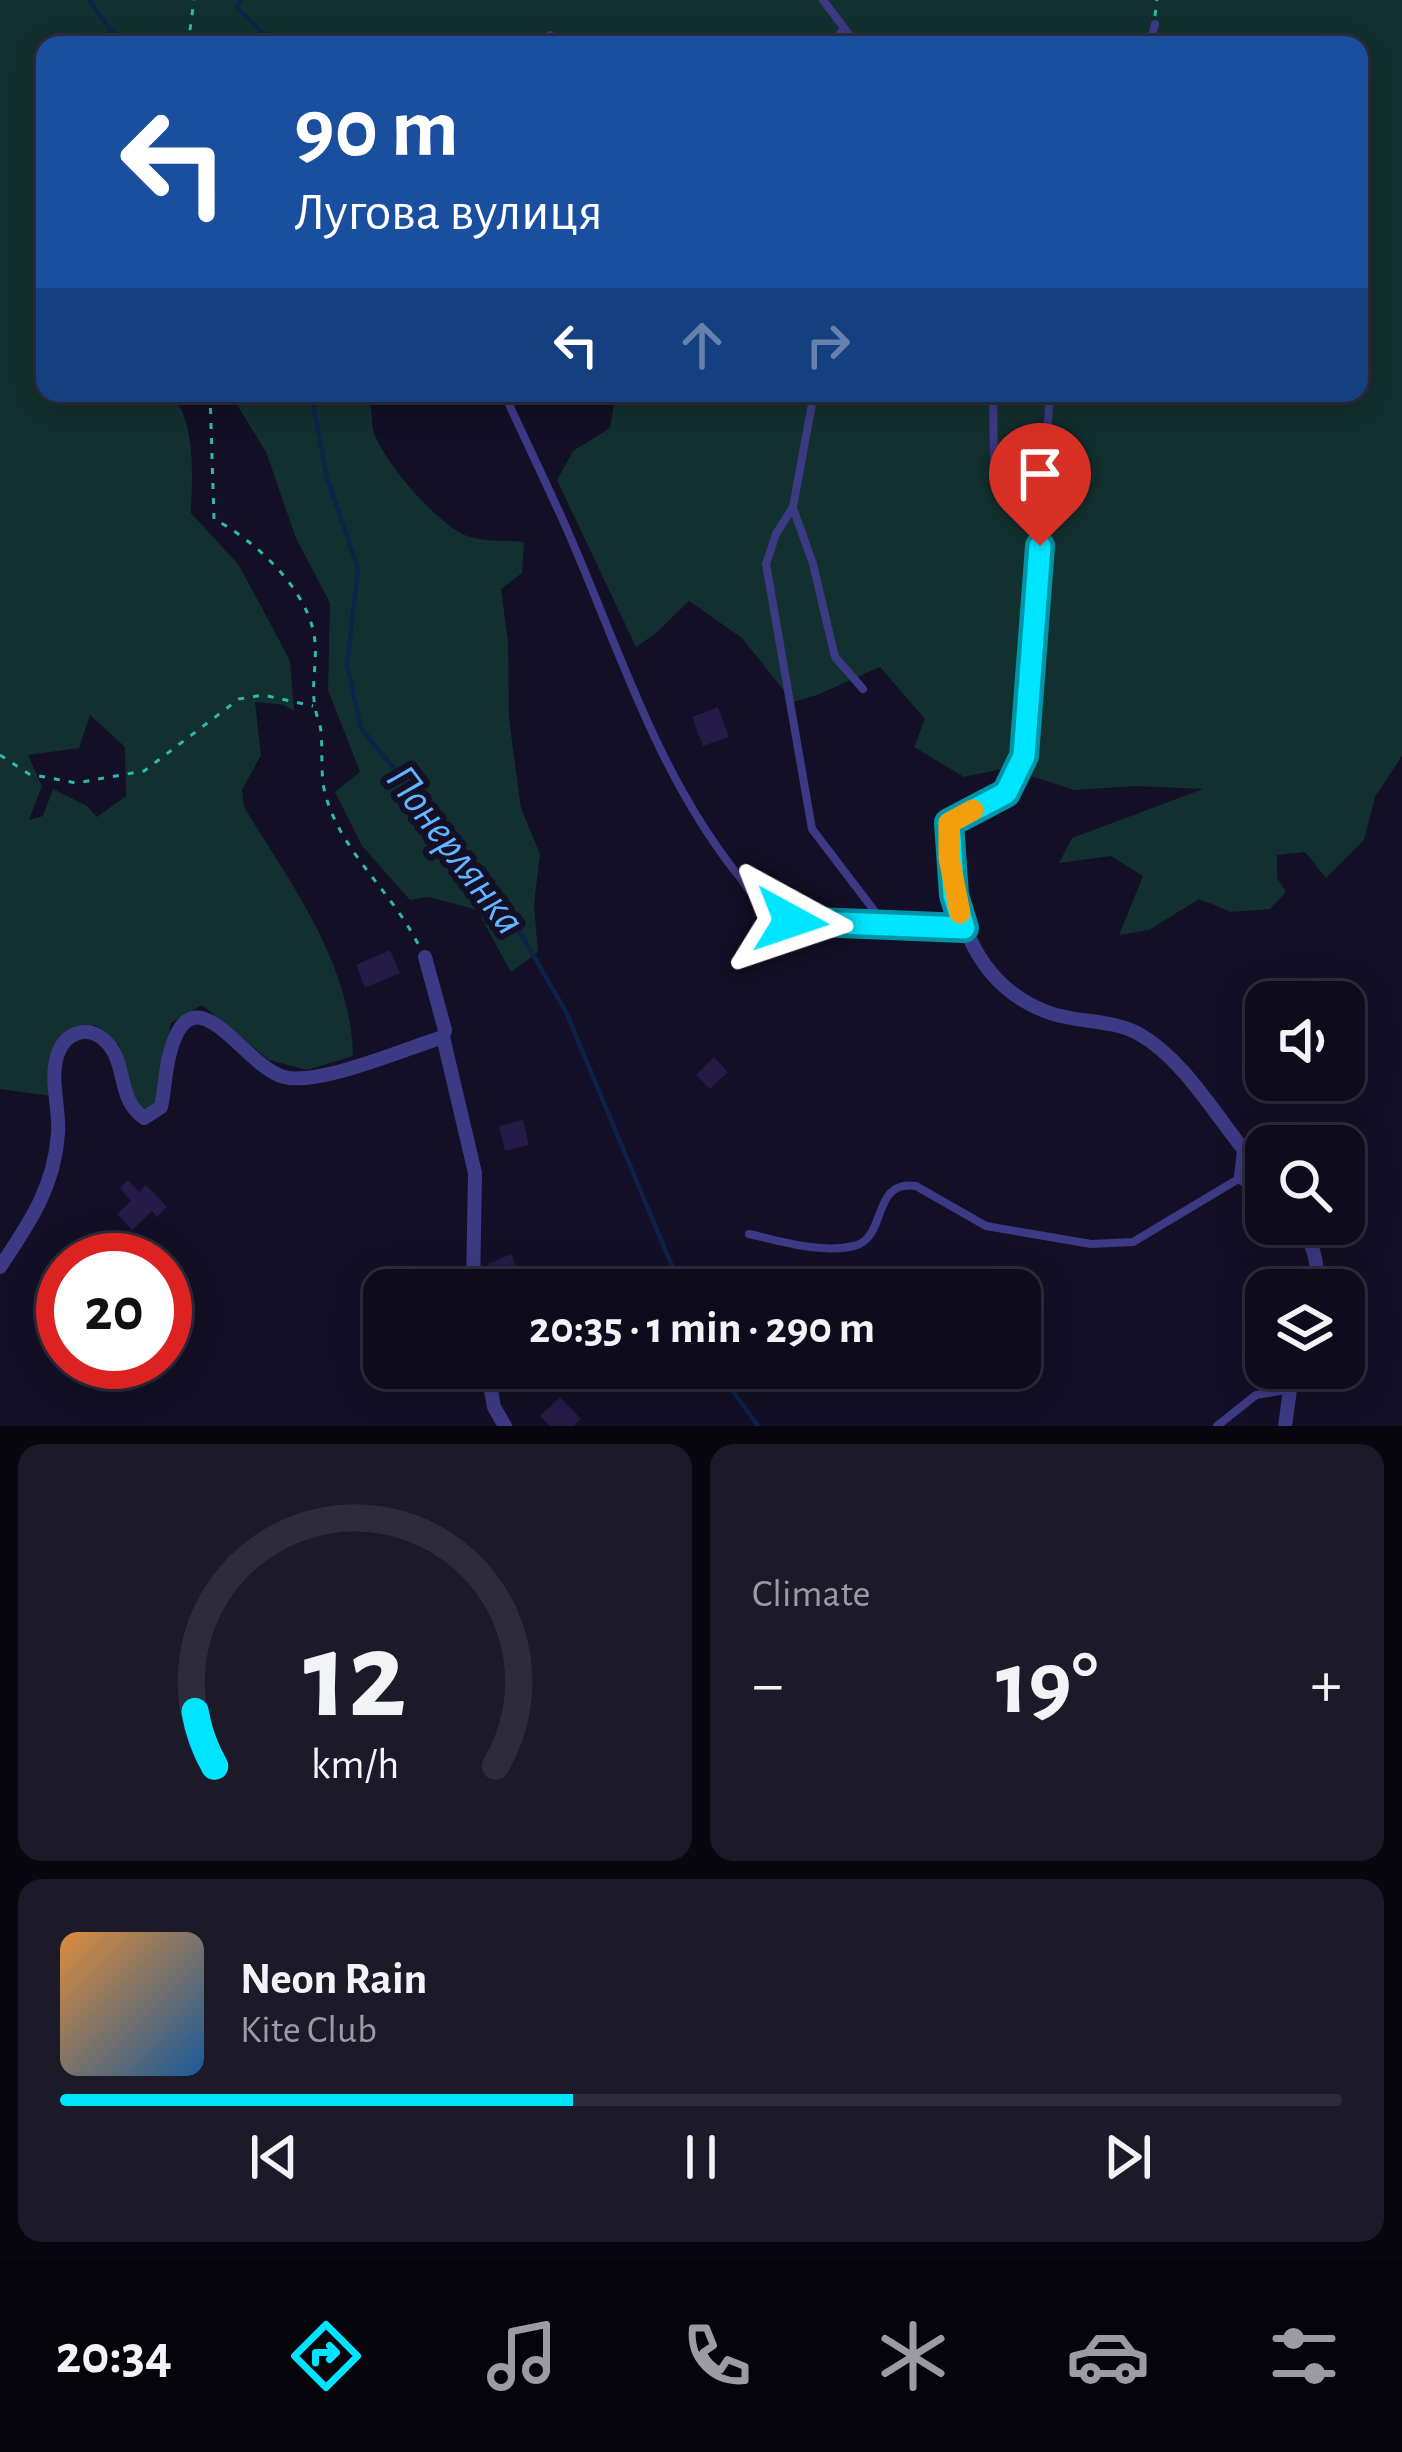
<!DOCTYPE html>
<html lang="en">
<head>
<meta charset="utf-8">
<style>
  :root { --surface:#0e0b1c; --page:#1c1929; --text:#f1f3f6; --muted:#9b9ba3; --line:#2e2b3b; --accent:#00e5ff }
  body { margin:0; font-family:"Alegreya Sans",sans-serif; background:var(--page); color:var(--text); height:100vh; display:flex; flex-direction:column; font-size:45px; white-space:nowrap }
  * { box-sizing:border-box; margin:0 }
  p { font-size:39px; color:var(--muted) }
  .icon { flex:none; width:66px; height:66px; fill:none; stroke:currentColor; stroke-width:2; stroke-linecap:round; stroke-linejoin:round }
  .map { position:relative; height:1426px; overflow:hidden }
  .side { display:flex; flex-direction:column; gap:18px; padding:18px; background:#08060f; flex:1 }
  .side>* { flex:none }
  .hud { position:absolute; left:36px; top:36px; width:1332px; height:366px; border-radius:24px; box-shadow:0 6px 30px #0003,0 0 0 3px var(--line); background:#1a4fa0; color:#fff; overflow:hidden }
  .controls { position:absolute; left:1245px; top:981px; display:grid; gap:24px }
  .controls a { display:grid; place-items:center; width:120px; height:120px; border-radius:24px; background:var(--surface); box-shadow:0 6px 30px #0003,0 0 0 3px var(--line); font-size:60px }
  .speed { position:absolute; left:36px; top:1233px; display:flex; gap:24px; font-size:60px; font-weight:700; text-align:center }
  .speed>* { display:grid; place-content:center; width:156px; height:156px; border-radius:50%; background:var(--surface); box-shadow:0 6px 30px #0003,0 0 0 3px var(--line); line-height:1 }
  .speed .limit { border:18px solid #d22; background:#fff; color:#111 }
  .pin { position:absolute; display:grid; place-items:center; width:102px; height:102px; color:#fff; margin:-123px -51px; border-radius:50% 50% 50% 0; rotate:-45deg; box-shadow:0 0 12px #0007 }
  .pin .icon { rotate:45deg }
  .me { position:absolute; width:132px; margin:-66px; rotate:95deg; stroke-linejoin:round; filter:drop-shadow(0 0 9px #0008) }
  .turn { display:flex; align-items:center; gap:42px; height:252px; padding:0 60px; font-size:54px }
  .turn .icon { width:156px; height:156px; stroke-width:2.5 }
  .turn b { display:block; font-size:84px; line-height:102px }
  .lanes { display:flex; align-items:center; height:114px; padding:0 60px; background:#0003; justify-content:center; gap:60px; direction:ltr }
  .lanes .off { opacity:.35 }
  .big { font-size:90px; font-weight:700; line-height:1.1 }
  .side .tile { flex:1; display:flex; flex-direction:column; justify-content:center; gap:18px; min-width:0; padding:0 42px; border-radius:24px; background:var(--page) }
  .side .dial { align-items:center; gap:0 }
  .dial svg { height:312px; overflow:visible; fill:none; stroke:var(--line); stroke-width:7; stroke-linecap:round; text-anchor:middle }
  .dial text { fill:var(--text); stroke:none }
  .song { display:flex; align-items:center; gap:36px }
  .cover { width:144px; height:144px; border-radius:18px; background:linear-gradient(135deg,hsl(30 70% 55%),hsl(210 70% 35%)) }
  .played { height:12px; border-radius:6px; background:linear-gradient(90deg,var(--accent) 40%,var(--line) 40%) }
  .keys { display:flex; justify-content:space-around; direction:ltr }
  .heat { display:flex; justify-content:space-between; align-items:center; font-size:66px; direction:ltr }
  .side .tiles { flex:1; display:grid; gap:18px; grid-template-columns:1fr 1fr }
  .tile:last-child { grid-column:span 2 }
  .trip { position:absolute; left:363px; top:1269px; width:678px; height:120px; border-radius:24px; background:var(--surface); box-shadow:0 6px 30px #0003,0 0 0 3px var(--line); font-weight:700; line-height:120px; text-align:center }
  .menu { display:flex; height:192px; justify-content:space-around; align-items:center; background:#06040b; color:var(--muted) }
  .menu .icon { width:84px; height:84px }
  .menu .current { color:var(--accent) }
  .menu b { font-size:54px; color:var(--text) }
  .map>svg:first-child { display:block }
  .green { fill:#12302f; fill-rule:evenodd }
  .lines { fill:none; stroke-linecap:round; stroke-linejoin:round }
  .stream { stroke:#0c2248; stroke-width:4.5 }
  .building { fill:#241b47 }
  .path { stroke:#2fb8b0; stroke-width:3; stroke-dasharray:6 9; stroke-linecap:butt }
  .service { stroke:#3d3a85; stroke-width:8 }
  .minor { stroke:#3d3a85; stroke-width:14 }
  .route-casing { stroke:#0095a6; stroke-width:30 }
  .route { stroke:#00e5ff; stroke-width:21 }
  .slow { stroke:#f59e0b; stroke-width:21 }
  .labels { text-anchor:middle; dominant-baseline:central; stroke-width:12; stroke-linejoin:round; paint-order:stroke }
  .water-label { font-size:45px; font-style:italic; fill:#62b6ff; stroke:#130f26 }
</style>
</head>
<body>
<div class="map">
<svg width="1402" height="1426" viewBox="0 0 1402 1426">
  <rect width="100%" height="100%" fill="#130f26"/>
  <path class="green" d="M 0,0 L 1402,0 L 1402,756 L 1375,797 L 1364,840 L 1326,878 L 1305,852 L 1277,855 L 1277,878 L 1286,892 L 1270,909 L 1231,912 L 1199,899 L 1149,930 L 1119,935 L 1143,876 L 1111,856 L 1059,863 L 1072,838 L 1203,789 L 1136,786 L 1074,790 L 1006,768 L 964,777 L 914,747 L 925,719 L 880,667 L 817,695 L 793,702 L 742,638 L 689,601 L 655,634 L 636,647 L 557,480 L 573,451 L 610,428 L 616,393 L 1359,393 L 1359,45 L 45,45 L 45,393 L 170,393 C 197,422 192,475 191,513 L 238,564 L 269,621 L 290,661 L 294,711 L 284,705 L 255,702 L 261,755 L 242,790 L 244,807 C 291,884 351,963 353,1056 L 307,1070 L 269,1060 L 202,1005 L 171,1023 L 157,1099 L 150,1109 L 137,1108 L 127,1091 L 119,1045 L 95,1025 L 71,1030 L 51,1096 L 0,1089 ZM 90,715 L 125,747 L 126,796 L 97,817 L 87,806 L 53,789 L 43,816 L 29,820 L 42,786 L 28,755 L 79,748 Z
    M 237,393 L 365,393 C 375,409 369,422 376,438 C 390,468 436,523 467,536 C 483,542 507,540 524,542 L 522,573 L 501,589 L 508,641 L 509,719 L 521,808 L 540,854 L 534,905 L 538,952 L 511,972 L 477,910 L 429,897 L 410,900 L 362,846 L 335,792 L 360,772 L 328,690 L 330,603 L 296,538 L 266,452 L 236,403 Z"/>
  <g class="lines">
    <path class="stream" d="M 89,0 L 121,45
      M 240,0 L 237,8 L 276,45
      M 311,393 L 327,478 L 358,568 L 347,665 L 361,728 L 504,904 L 566,1012 L 682,1290
      M 716,1368 L 758,1426"/>
  </g>
  <path class="building" d="M 718,707 L 729,737 L 703,746 L 692,717 Z
    M 390,950 L 400,973 L 365,988 L 356,965 Z
    M 714,1057 L 728,1072 L 710,1089 L 696,1075 Z
    M 523,1120 L 529,1145 L 505,1151 L 499,1126 Z
    M 128,1180 L 139,1192 L 146,1185 L 167,1207 L 157,1217 L 152,1211 L 132,1230 L 117,1214 L 131,1201 L 120,1188 Z
    M 511,1254 L 522,1279 L 516,1281 L 520,1290 L 498,1290 L 488,1264 Z
    M 560,1397 L 581,1419 L 574,1426 L 550,1426 L 540,1416 Z"/>
  <g class="lines">
    <path class="path" d="M 1155,16 L 1157,0
      M 188,45 L 194,0
      M 210,393 L 214,519 C 256,541 311,592 315,642 C 317,663 311,686 315,707 C 316,716 321,724 321,733 C 323,754 320,778 326,797 C 343,854 392,892 418,944
      M 0,755 L 29,774 L 76,783 L 144,771 L 239,699 L 263,695 L 313,706"/>
    <path class="service" d="M 823,0 L 857,45
      M 550,35 L 554,45
      M 832,45 L 844,28
      M 1149,45 L 1155,24
      M 504,393 C 525,440 548,486 569,534 C 619,649 658,775 738,875 C 748,888 759,907 774,915 C 810,934 920,928 964,928
      M 814,393 L 793,507 L 776,534 L 766,564 L 812,829 L 886,926
      M 993,393 L 994,464 L 1041,505
      M 793,508 L 813,564 L 835,657 L 863,689
      M 950,822 L 1006,792 L 1024,756 L 1050,393
      M 749,1234 C 781,1241 821,1254 854,1246 C 888,1238 871,1179 916,1186 L 986,1226 L 1091,1244 L 1133,1242 L 1240,1178
      M 1217,1426 L 1256,1395 L 1280,1391 L 1287,1379"/>
    <path class="minor" d="M 949,823 C 949,901 968,984 1050,1013 C 1078,1023 1113,1019 1139,1034 C 1182,1058 1214,1113 1244,1150 L 1241,1177 L 1266,1193
      M 425,957 L 445,1030 L 443,1037 L 475,1173 L 473,1290
      M 1297,1224 C 1315,1243 1319,1265 1316,1290
      M 0,1267 C 29,1224 55,1186 58,1133 C 60,1107 48,1076 59,1051 C 67,1032 88,1026 103,1039 C 129,1060 115,1098 144,1118 L 161,1107 C 165,1089 165,1070 170,1053 C 193,965 244,1067 284,1077 C 319,1086 405,1049 443,1037
      M 487,1368 L 494,1407 L 505,1426
      M 1285,1426 L 1293,1368"/>
  </g>
  <g class="lines">
    <g class="route-casing">
      <path id="route" d="M 791,921 L 964,928 L 954,895 L 949,823 L 1006,793 L 1024,756 L 1040,546"/>
    </g>
    <use href="#route" class="route"/>
    <path class="slow" d="M 960,913 L 949,858 L 949,823 L 973,810"/>
  </g>
  <g class="labels">
    <g class="water-label">
      <text transform="translate(455 850) rotate(53)">Понерлянка</text>
    </g>
  </g>
</svg>
<div class="controls">
<a><svg class="icon" aria-label="sound" viewBox="0 0 24 24"><path d="M4 9h4l5-4v14l-5-4H4zM17 9q2 3 0 6"/></svg></a>
<a><svg class="icon" aria-label="search" viewBox="0 0 24 24"><circle cx="10" cy="10" r="6"/><path d="M15 15l6 6"/></svg></a>
<a><svg class="icon" aria-label="layers" viewBox="0 0 24 24"><path d="M12 4l9 5-9 5-9-5zM3 14l9 5 9-5"/></svg></a>
</div>
<div class="speed"><div class="limit">20</div></div>
<div class="pin" style="left:1040px;top:546px;background:#d93025"><svg class="icon" aria-label="arrive" viewBox="0 0 24 24"><path d="M6 21V4h12l-3 4 3 4H6"/></svg></div>
<svg class="me" style="left:791px;top:921px" viewBox="-20 -20 40 40"><path d="M0-17L14 15 0 8-14 15z" fill="#00e5ff" stroke="#fff" stroke-width="4"/></svg>
<div class="trip">20:35 · 1 min · 290 m</div>
<div class="hud">
<div class="turn"><svg class="icon" aria-label="left" viewBox="0 0 24 24"><path d="M17 20v-9H6M10 6l-5 5 5 5"/></svg><div><b>90 m</b>Лугова вулиця</div></div>
<div class="lanes"><svg class="icon" aria-label="left" viewBox="0 0 24 24"><path d="M17 20v-9H6M10 6l-5 5 5 5"/></svg><svg class="icon off" aria-label="ahead" viewBox="0 0 24 24"><path d="M12 20V5M6 11l6-6 6 6"/></svg><svg class="icon off" aria-label="right" viewBox="0 0 24 24"><path d="M7 20v-9h11M14 6l5 5-5 5"/></svg></div>
</div>
</div>
<section class="side">
<div class="tiles">
<div class="tile dial"><svg viewBox="0 0 100 80">
<path d="M14 69A42 42 0 1 1 86 69"/>
<path d="M14 69A42 42 0 0 1 9 55" stroke="#00e5ff"/>
<text x="50" y="56" font-size="32" font-weight="700">12</text>
<text x="50" y="72" font-size="11">km/h</text>
</svg></div>
<div class="tile"><p>Climate</p>
<div class="heat"><a>−</a><b class="big">19°</b><a>+</a></div>
</div>
<div class="tile">
<div class="song"><i class="cover"></i><div><b>Neon Rain</b><p>Kite Club</p></div></div>
<div class="played"></div>
<div class="keys"><svg class="icon" aria-label="previous" viewBox="0 0 24 24"><path d="M18 5L8 12l10 7zM5 5v14"/></svg><svg class="icon" aria-label="pause" viewBox="0 0 24 24"><path d="M8 5v14M16 5v14"/></svg><svg class="icon" aria-label="next" viewBox="0 0 24 24"><path d="M6 5l10 7-10 7zM19 5v14"/></svg></div>
</div>
</div>
</section>
<nav class="menu">
<b>20:34</b>
<svg class="icon current" aria-label="directions" viewBox="0 0 24 24"><path d="M12 3l9 9-9 9-9-9zM9 14v-3h6M13 9l2 2-2 2"/></svg>
<svg class="icon" aria-label="music" viewBox="0 0 24 24"><path d="M9 18V5l10-2v13"/><circle cx="6" cy="18" r="3"/><circle cx="16" cy="16" r="3"/></svg>
<svg class="icon" aria-label="phone" viewBox="0 0 24 24"><path d="M5 4h4l2 5-3 2q2 4 5 5l2-3 5 2v4C11 20 4 13 5 4z"/></svg>
<svg class="icon" aria-label="climate" viewBox="0 0 24 24"><path d="M12 3v18M4 7l16 10M4 17L20 7"/></svg>
<svg class="icon" aria-label="car" viewBox="0 0 24 24"><path d="M5 17H2v-5l4-1 3-4h7l3 4 3 1v5h-3M9 17h6M6 11h13"/><circle cx="7" cy="17" r="2"/><circle cx="17" cy="17" r="2"/></svg>
<svg class="icon" aria-label="filters" viewBox="0 0 24 24"><path d="M4 7h16M4 17h16"/><circle cx="9" cy="7" r="2"/><circle cx="15" cy="17" r="2"/></svg>
</nav>
</body>
</html>
